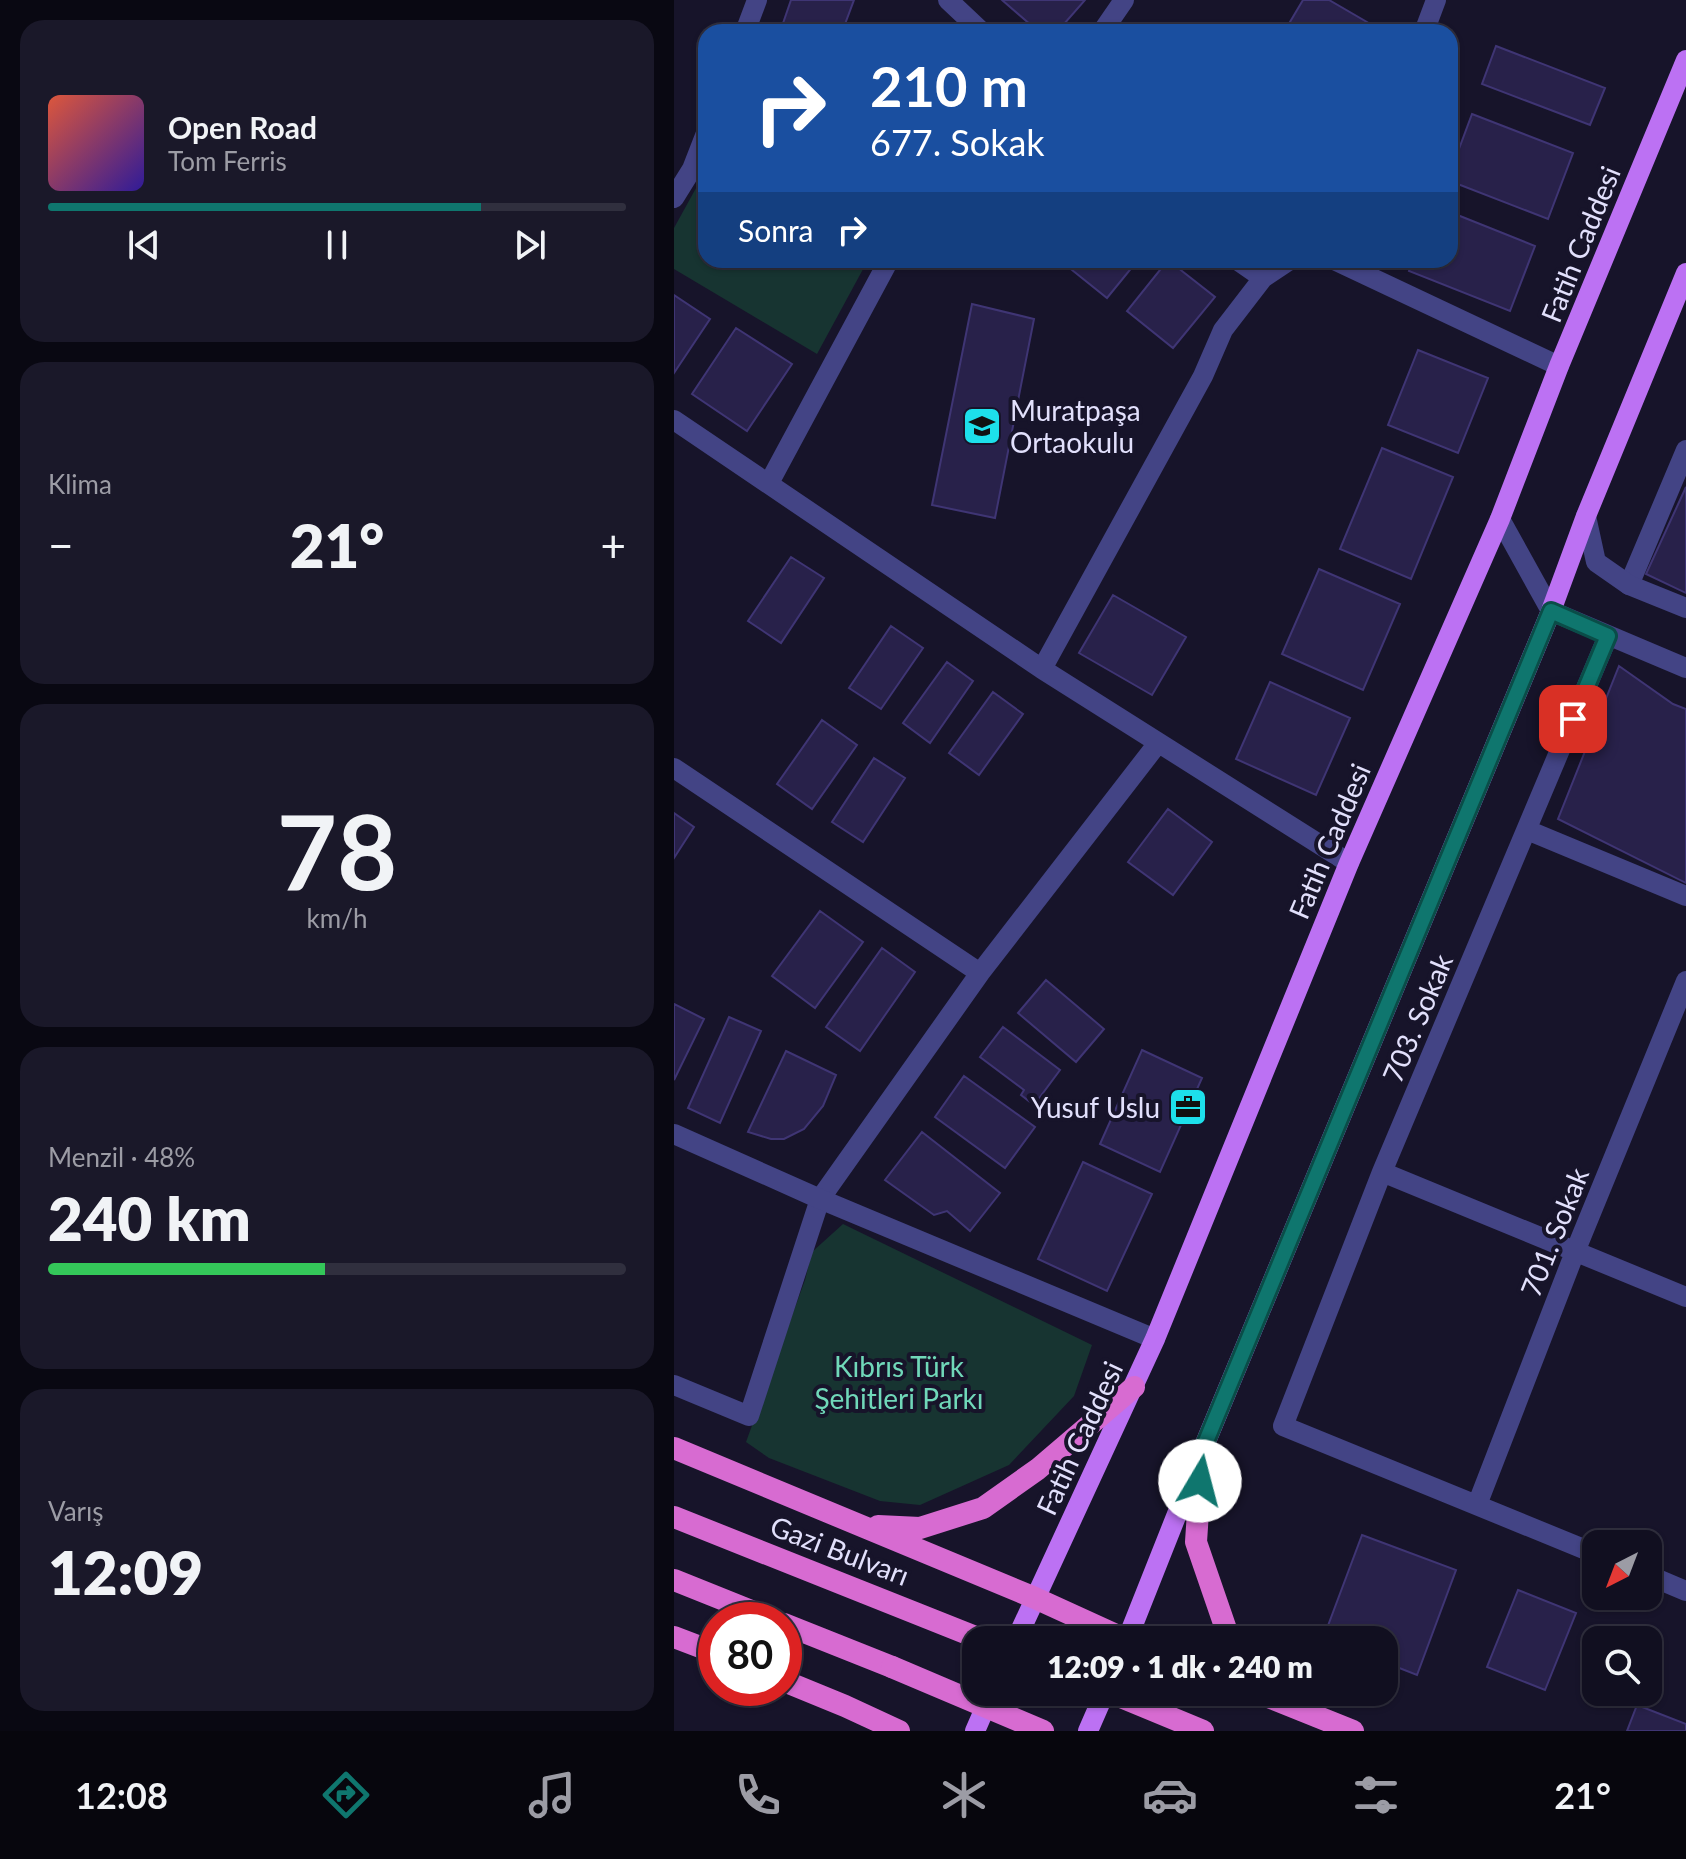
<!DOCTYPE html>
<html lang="tr">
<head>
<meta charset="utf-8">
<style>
  :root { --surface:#110f20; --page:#1a1829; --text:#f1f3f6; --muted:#9c9ca5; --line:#302f3e; --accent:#0f766e }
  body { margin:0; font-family:Lato,sans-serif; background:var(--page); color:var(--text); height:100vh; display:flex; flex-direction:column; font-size:30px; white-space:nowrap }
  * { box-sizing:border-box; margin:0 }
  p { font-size:26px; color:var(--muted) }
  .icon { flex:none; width:44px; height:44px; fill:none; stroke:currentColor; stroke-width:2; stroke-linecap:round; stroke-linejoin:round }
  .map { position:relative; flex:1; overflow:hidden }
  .panel { display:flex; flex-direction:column; gap:20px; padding:20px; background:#090812; width:674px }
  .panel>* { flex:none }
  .top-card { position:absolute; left:24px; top:24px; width:760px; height:244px; border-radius:24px; box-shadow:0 2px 6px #0004,0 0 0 2px var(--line); background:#1a4fa0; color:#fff; overflow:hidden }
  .needle { width:52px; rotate:222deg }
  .controls { position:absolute; left:908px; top:1530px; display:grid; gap:16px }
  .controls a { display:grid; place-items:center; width:80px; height:80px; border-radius:16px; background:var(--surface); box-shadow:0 2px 6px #0004,0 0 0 2px var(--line); font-size:40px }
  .speed { position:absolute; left:24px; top:1602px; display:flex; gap:16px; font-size:40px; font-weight:700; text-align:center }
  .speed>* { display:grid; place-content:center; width:104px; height:104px; border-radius:50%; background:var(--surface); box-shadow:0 2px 6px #0004,0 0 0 2px var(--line); line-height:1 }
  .speed .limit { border:12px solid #d22; background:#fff; color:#111 }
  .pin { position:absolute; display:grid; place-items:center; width:68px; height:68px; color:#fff; margin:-34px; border-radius:16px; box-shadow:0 4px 12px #0006 }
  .me { position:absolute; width:88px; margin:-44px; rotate:8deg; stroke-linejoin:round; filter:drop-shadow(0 0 6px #0008) }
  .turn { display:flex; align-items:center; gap:28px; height:168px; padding:0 40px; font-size:36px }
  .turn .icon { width:104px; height:104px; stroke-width:2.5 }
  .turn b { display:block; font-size:56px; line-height:68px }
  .then { display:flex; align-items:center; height:76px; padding:0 40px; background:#0003; gap:16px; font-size:30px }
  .big { font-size:60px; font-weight:800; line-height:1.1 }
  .panel .tile { flex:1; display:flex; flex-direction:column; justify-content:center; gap:12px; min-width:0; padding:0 28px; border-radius:24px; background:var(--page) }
  .panel .dial { align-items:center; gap:0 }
  .dial b { font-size:104px; line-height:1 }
  .song { display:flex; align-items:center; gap:24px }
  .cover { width:96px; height:96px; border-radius:12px; background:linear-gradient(135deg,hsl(10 70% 55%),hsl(250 70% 35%)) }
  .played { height:8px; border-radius:4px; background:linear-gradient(90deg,var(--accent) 75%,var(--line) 75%) }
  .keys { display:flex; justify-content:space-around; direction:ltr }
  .heat { display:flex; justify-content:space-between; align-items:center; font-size:44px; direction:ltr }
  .charge { height:12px; border-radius:6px; background:linear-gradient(90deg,#34c759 48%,var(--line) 0) }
  .trip { position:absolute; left:288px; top:1626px; width:436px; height:80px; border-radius:24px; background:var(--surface); box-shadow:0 2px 6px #0004,0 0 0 2px var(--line); font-weight:800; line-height:80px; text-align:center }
  .tab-bar { display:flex; height:128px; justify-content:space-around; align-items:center; background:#07060d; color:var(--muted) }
  .tab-bar .icon { width:56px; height:56px }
  .tab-bar .current { color:var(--accent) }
  .tab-bar b { font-size:36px; color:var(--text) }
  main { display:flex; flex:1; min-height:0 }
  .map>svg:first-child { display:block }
  .green { fill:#173431 }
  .building { fill:#28214a; stroke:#3f3574; stroke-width:2 }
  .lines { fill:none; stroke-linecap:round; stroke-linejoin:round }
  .minor { stroke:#434485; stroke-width:20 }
  .tertiary { stroke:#434485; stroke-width:20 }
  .primary { stroke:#bc71f3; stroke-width:20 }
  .trunk { stroke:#d76bd1; stroke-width:22 }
  .trunk-bridge { stroke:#d76bd1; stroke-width:22 }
  .route-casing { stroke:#0a4d48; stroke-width:20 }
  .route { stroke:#0f766e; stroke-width:14 }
  .labels { text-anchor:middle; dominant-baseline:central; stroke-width:8; stroke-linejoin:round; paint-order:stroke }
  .street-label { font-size:28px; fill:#e2e0fc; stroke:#17142a }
  .poi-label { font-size:28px; fill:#e2e0fc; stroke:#17142a; text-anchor:start }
  .park-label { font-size:28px; fill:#70d8b9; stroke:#17142a }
</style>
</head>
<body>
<main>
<section class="panel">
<div class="tile">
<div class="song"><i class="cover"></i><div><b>Open Road</b><p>Tom Ferris</p></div></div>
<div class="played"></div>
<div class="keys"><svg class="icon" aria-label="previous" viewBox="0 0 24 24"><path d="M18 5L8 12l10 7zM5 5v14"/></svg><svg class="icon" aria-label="pause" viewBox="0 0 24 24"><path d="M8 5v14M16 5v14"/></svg><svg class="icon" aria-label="next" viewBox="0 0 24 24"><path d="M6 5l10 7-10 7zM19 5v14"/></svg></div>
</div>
<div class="tile"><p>Klima</p>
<div class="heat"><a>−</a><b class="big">21°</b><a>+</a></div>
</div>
<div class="tile dial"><b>78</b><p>km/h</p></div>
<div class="tile"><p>Menzil · 48%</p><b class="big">240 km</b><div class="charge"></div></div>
<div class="tile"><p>Varış</p><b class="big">12:09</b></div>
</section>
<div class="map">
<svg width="1012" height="1731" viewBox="0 0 1012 1731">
  <rect width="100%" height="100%" fill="#17142a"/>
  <path class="green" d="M 32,170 L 32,260 L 194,260 L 143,354 L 0,269 L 0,228 Z
    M 169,1224 L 418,1345 L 400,1396 L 335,1465 L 246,1505 L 206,1501 L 95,1458 L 72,1442 L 131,1280 L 138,1252 Z"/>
  <path class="building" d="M 117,0 L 180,0 L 168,32 L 106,32 Z
    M 328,0 L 411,0 L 383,32 L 365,32 Z
    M 629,0 L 655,0 L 710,32 L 610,32 Z
    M 822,46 L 931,88 L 916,125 L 808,84 Z
    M 798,114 L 899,153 L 874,219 L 776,181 L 776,173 Z
    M 776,212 L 861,246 L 836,311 L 735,271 L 739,260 L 776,260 Z
    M 390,260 L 464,260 L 433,298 L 388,262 Z
    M 494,260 L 541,297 L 499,348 L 453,311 Z
    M 0,295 L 36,319 L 0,373 Z
    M 298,304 L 360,319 L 321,518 L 258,505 Z
    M 62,328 L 118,364 L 73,431 L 18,394 Z
    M 744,350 L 814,378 L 784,453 L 714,425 Z
    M 708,448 L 779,477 L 737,579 L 666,549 Z
    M 1012,487 L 1012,593 L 972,574 Z
    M 117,557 L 150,578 L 107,643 L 74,621 Z
    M 645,569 L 726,604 L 689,690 L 608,654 Z
    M 439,595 L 512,637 L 478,695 L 405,653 Z
    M 217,626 L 249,648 L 207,709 L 175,688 Z
    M 273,662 L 299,681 L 256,743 L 229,723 Z
    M 945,666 L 999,704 L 1012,709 L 1012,883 L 884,819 Z
    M 596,682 L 676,718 L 642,795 L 562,759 Z
    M 319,692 L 349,714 L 305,775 L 275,753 Z
    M 148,720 L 183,745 L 138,809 L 103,784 Z
    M 200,758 L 231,778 L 189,842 L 158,822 Z
    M 494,809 L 538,842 L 499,895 L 454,862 Z
    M 0,813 L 20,827 L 0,858 Z
    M 146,911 L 189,942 L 141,1008 L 98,976 Z
    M 208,948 L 241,972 L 186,1051 L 152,1027 Z
    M 372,980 L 430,1029 L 402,1062 L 344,1013 Z
    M 0,1004 L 30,1019 L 0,1080 Z
    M 55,1017 L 87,1031 L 46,1123 L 14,1108 Z
    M 329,1027 L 386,1070 L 360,1105 L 347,1095 L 350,1090 L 306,1057 Z
    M 468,1050 L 528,1078 L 486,1172 L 426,1144 Z
    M 112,1051 L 162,1075 L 149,1106 L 130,1129 L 110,1139 L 97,1139 L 74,1132 Z
    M 290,1076 L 361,1127 L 331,1168 L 261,1117 Z
    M 248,1132 L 326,1193 L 296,1231 L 273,1211 L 260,1215 L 211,1180 Z
    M 409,1162 L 478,1194 L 433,1291 L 364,1259 Z
    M 688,1535 L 782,1570 L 743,1675 L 710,1662 L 710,1640 L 649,1639 Z
    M 844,1590 L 902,1613 L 871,1690 L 813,1667 Z
    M 963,1705 L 1012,1724 L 1012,1731 L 953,1731 Z"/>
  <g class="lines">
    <path class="minor" d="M 274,0 L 308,32
      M 71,32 L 83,0
      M 428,32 L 450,0
      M 750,32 L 762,0
      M 0,198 L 18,169 L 32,133
      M 563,260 L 589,278
      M 660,260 L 885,366
      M 0,420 L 368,669 L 675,863
      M 95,483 L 215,260
      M 955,585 L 1012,450
      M 368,669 L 529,376 L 549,330 L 589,278 L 616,260
      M 0,768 L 306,973
      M 853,830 L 1012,896
      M 708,1172 L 1012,1297
      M 0,1385 L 75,1416 L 146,1199 L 306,973 L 484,743
      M 803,1505 L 901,1252 L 1012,981
      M 922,1554 L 609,1426 L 708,1172 L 934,636
      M 974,1575 L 1012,1591"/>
    <path class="tertiary" d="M 912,516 L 922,562 L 955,585 L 1012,608
      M 826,519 L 877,611 L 1012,668
      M 0,1134 L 146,1199 L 481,1339"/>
    <path class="primary" d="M 342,1640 L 481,1339 L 675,863 L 826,519 L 885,366 L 1012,60
      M 453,1640 L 528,1451 L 877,611 L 912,516 L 1012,273
      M 301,1731 L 318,1692
      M 414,1731 L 431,1692"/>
    <path class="trunk" d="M 0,1448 L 361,1598 L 453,1640
      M 528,1451 L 522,1542 L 554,1635 L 557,1640
      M 0,1517 L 309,1640
      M 204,1526 L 246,1528 L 309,1508 L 364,1469 L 460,1387
      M 0,1580 L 100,1620
      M 110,1624 L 218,1667
      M 0,1637 L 42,1653
      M 110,1681 L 171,1706 L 225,1731
      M 435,1692 L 529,1731
      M 582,1692 L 679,1731"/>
    <path class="trunk-bridge" d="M 218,1667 L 369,1731"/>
  </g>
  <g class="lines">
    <g class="route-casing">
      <path id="route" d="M 526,1481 L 528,1451 L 877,611 L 934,636 L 899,719"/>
    </g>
    <use href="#route" class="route"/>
  </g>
  <defs>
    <g id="school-square" transform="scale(2)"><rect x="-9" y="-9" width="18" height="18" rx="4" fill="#1de0eb" stroke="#17142a"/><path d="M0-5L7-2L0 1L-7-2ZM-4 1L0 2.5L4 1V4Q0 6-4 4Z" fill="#111"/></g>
    <g id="office-square" transform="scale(2)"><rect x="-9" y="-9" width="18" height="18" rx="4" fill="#1de0eb" stroke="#17142a"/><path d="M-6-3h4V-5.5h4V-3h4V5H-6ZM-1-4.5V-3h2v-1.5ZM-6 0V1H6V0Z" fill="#111"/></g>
  </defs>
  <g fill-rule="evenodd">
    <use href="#school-square" x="308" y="426"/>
    <use href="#office-square" x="514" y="1107"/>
  </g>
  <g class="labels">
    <g class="street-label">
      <text transform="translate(906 244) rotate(-68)">Fatih Caddesi</text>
      <text transform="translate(655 841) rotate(-67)">Fatih Caddesi</text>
      <text transform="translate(743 1018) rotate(-67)">703. Sokak</text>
      <text transform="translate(880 1232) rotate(-68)">701. Sokak</text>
      <text transform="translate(405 1438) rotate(-65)">Fatih Caddesi</text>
      <text transform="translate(166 1550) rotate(21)">Gazi Bulvarı</text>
    </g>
    <g class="poi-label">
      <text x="336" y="410">Muratpaşa<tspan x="336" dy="32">Ortaokulu</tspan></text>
      <text x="486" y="1107" text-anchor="end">Yusuf Uslu</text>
    </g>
    <g class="park-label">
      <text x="225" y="1366">Kıbrıs Türk<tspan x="225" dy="32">Şehitleri Parkı</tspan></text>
    </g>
  </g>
</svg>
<div class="controls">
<a><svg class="needle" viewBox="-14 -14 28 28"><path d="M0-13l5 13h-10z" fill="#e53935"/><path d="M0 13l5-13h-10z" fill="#9c9ca5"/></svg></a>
<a><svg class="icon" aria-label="search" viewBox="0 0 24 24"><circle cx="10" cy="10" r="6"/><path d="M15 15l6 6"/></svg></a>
</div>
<div class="speed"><div class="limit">80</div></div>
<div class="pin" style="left:899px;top:719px;background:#d93025"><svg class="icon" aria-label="arrive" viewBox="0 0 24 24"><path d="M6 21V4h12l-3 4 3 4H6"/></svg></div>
<svg class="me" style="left:526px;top:1481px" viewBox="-20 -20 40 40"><circle r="19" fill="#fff"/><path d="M0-13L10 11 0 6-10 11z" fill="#0f766e"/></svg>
<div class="trip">12:09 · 1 dk · 240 m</div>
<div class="top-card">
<div class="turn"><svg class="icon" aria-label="right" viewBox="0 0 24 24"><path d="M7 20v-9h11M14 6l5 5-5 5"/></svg><div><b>210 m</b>677. Sokak</div></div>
<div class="then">Sonra<svg class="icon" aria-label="right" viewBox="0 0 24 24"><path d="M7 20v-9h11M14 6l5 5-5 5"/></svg></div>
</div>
</div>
</main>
<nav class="tab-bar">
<b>12:08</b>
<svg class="icon current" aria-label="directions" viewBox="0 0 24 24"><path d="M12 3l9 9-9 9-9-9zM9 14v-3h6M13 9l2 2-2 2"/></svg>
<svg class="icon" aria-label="music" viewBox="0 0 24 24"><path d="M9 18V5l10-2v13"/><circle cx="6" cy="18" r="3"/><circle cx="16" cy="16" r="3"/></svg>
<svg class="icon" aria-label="phone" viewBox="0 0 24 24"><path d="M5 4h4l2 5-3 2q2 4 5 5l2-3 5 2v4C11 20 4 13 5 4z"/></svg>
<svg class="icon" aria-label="climate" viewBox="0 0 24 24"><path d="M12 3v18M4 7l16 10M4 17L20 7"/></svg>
<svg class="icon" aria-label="car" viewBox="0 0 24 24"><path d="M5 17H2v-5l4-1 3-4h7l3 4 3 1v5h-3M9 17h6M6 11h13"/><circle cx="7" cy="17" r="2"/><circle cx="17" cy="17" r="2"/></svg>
<svg class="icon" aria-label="filters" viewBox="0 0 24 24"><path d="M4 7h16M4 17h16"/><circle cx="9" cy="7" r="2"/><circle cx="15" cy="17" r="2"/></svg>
<b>21°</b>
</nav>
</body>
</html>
